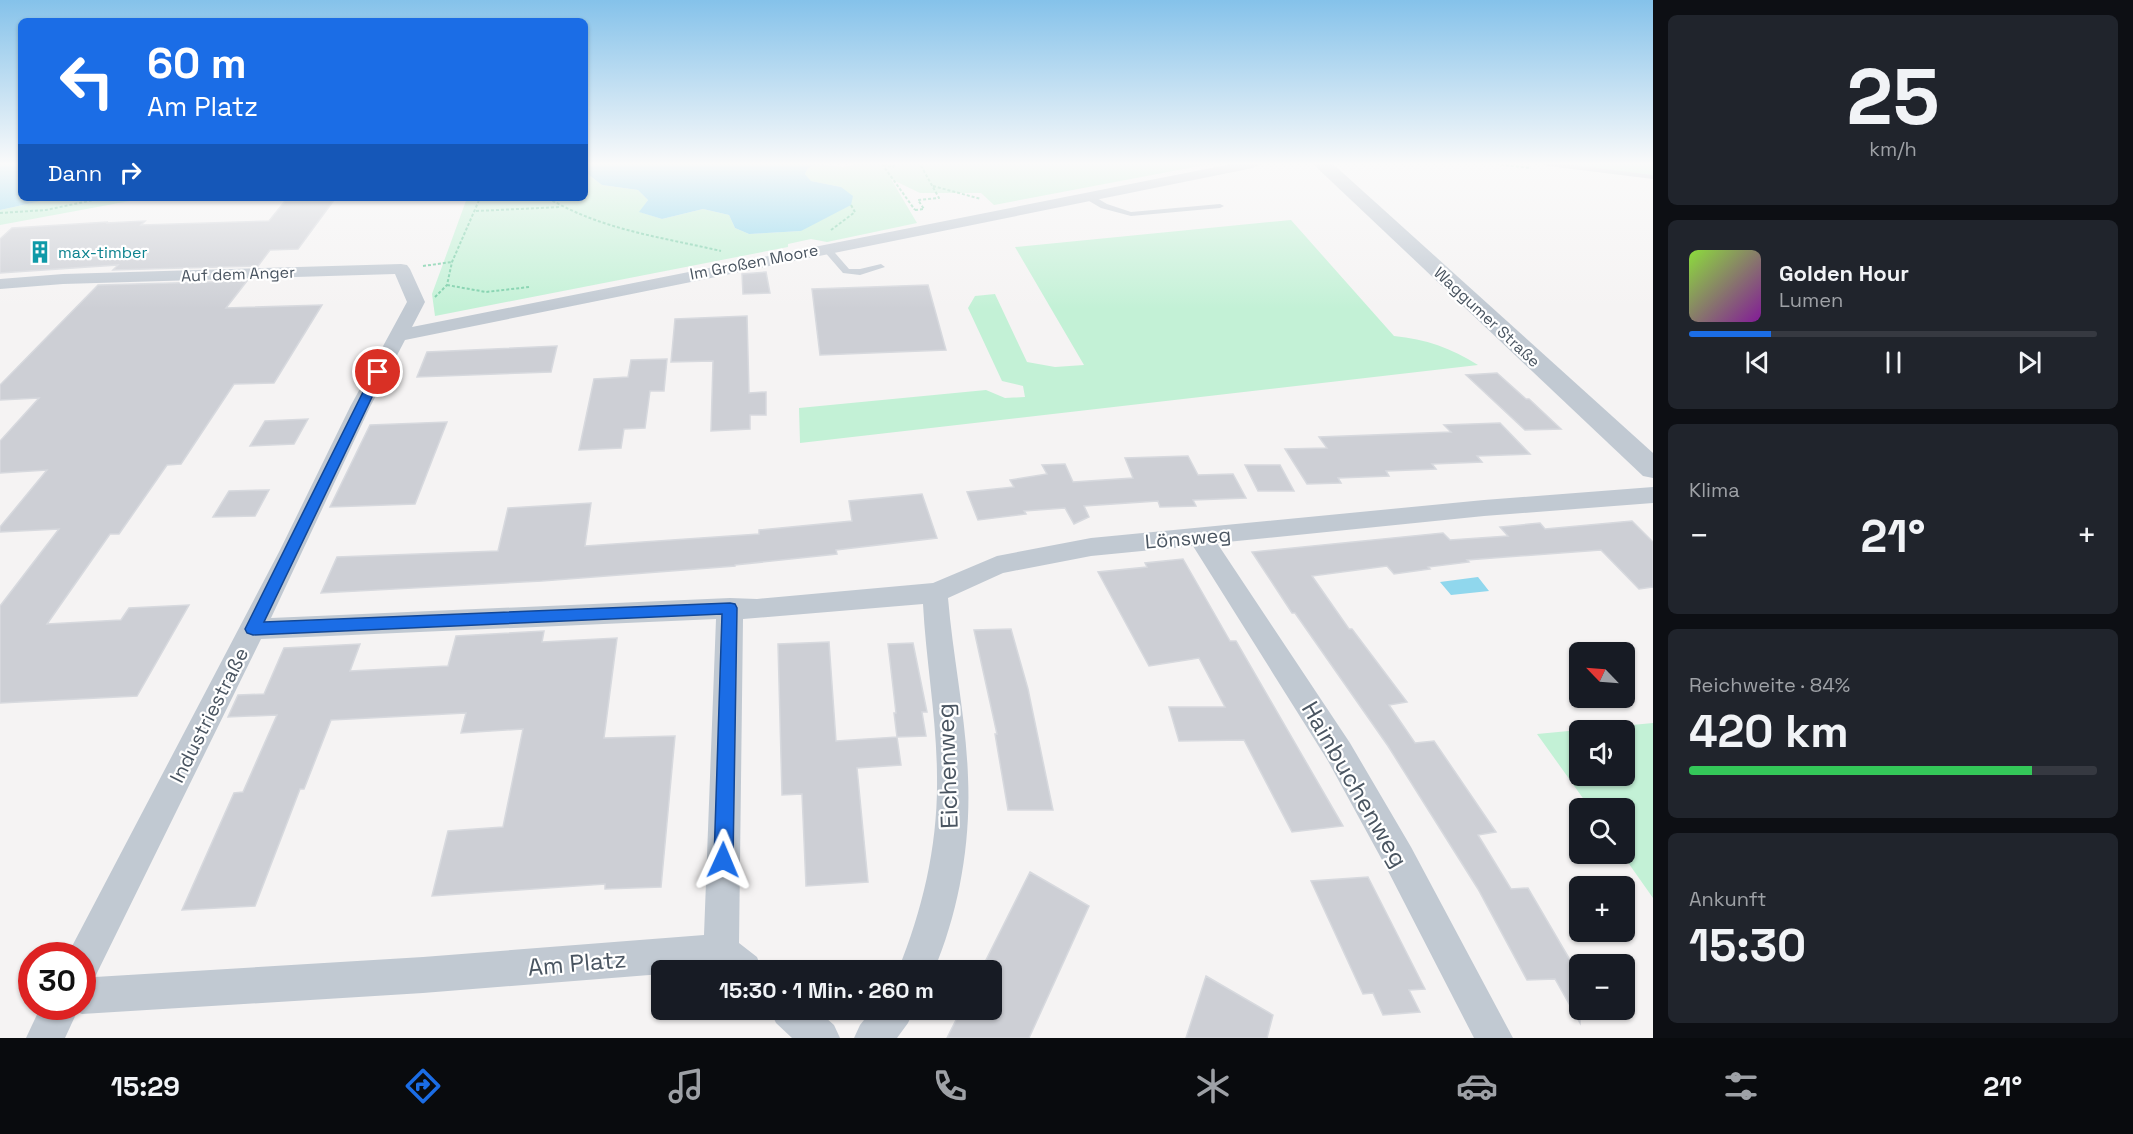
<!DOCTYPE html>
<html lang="de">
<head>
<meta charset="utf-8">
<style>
  :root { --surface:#171b24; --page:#20242c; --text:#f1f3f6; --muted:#9ea1a6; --line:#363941; --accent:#1b6de6 }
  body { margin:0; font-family:"Space Grotesk",sans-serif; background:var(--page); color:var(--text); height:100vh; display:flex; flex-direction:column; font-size:22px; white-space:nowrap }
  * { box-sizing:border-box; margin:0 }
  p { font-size:20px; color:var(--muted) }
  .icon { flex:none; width:33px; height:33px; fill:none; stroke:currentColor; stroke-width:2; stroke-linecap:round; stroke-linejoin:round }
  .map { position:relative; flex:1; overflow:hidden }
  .panel { display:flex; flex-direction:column; gap:15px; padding:15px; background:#0d0f14; width:480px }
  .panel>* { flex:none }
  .hud { position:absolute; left:18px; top:18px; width:570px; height:183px; border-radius:9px; box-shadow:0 2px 4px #0004; background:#1b6de6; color:#fff; overflow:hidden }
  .needle { width:39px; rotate:295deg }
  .controls { position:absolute; left:1569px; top:642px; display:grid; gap:12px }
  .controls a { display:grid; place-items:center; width:66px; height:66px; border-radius:9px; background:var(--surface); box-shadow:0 2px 4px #0004; font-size:30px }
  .speed { position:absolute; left:18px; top:942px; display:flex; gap:12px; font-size:30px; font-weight:700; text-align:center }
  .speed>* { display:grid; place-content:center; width:78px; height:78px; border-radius:50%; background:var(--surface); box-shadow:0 2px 4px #0004; line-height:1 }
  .speed .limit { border:9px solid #d22; background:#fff; color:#111 }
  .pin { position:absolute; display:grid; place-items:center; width:51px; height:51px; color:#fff; margin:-26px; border:3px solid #fff; border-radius:50%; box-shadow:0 2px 6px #0007 }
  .me { position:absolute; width:66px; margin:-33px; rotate:1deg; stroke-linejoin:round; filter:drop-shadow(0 0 4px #0008) }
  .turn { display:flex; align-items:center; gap:21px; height:126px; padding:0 30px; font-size:27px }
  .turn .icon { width:78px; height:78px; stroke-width:2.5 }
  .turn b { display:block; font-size:42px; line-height:51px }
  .then { display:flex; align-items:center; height:57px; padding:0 30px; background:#0003; gap:12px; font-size:22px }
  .big { font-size:45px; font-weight:600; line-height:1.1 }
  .panel .tile { flex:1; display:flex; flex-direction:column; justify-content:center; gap:9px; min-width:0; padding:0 21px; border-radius:9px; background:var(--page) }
  .panel .dial { align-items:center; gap:0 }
  .dial b { font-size:78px; line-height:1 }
  .song { display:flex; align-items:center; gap:18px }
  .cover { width:72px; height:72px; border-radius:9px; background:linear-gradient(135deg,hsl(90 70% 55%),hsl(290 70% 35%)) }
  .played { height:6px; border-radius:3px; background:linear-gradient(90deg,var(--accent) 20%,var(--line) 20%) }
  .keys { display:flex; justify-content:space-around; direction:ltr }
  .heat { display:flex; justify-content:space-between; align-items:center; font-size:33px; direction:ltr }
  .charge { height:9px; border-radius:4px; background:linear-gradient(90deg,#34c759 84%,var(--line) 0) }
  .trip { position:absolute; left:651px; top:960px; width:351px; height:60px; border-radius:9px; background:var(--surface); box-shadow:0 2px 4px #0004; font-weight:600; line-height:60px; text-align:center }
  .tab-bar { display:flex; height:96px; justify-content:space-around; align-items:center; background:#090b0e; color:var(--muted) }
  .tab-bar .icon { width:42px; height:42px }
  .tab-bar .on { color:var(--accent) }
  .tab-bar b { font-size:27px; color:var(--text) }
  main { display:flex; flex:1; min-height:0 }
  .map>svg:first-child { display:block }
  .green { fill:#c3f1d6; fill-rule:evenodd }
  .water { fill:#90d7ed }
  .building { fill:#cdcfd5; stroke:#d7d9de; stroke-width:1.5 }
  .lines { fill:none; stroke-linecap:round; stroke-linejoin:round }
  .path { stroke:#7acfa8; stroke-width:2; stroke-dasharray:3 2; stroke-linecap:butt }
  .service { fill:#c1c9d2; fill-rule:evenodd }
  .minor { fill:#c1c9d2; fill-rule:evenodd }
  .tertiary { fill:#c1c9d2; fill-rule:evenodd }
  .route { fill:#1b6de6; stroke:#124796; stroke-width:1.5 }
  .labels { text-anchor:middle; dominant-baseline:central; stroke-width:4.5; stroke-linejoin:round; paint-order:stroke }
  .far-culture-label { font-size:16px; fill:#0d838f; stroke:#fff; text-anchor:start }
  .far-street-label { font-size:16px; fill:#4a5561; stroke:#fff }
  .street-label { font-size:20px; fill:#4a5561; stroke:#fff }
  .near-street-label { font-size:24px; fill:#4a5561; stroke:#fff }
</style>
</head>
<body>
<main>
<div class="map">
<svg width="1653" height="1038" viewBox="0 0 1653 1038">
  <rect width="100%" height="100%" fill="#f5f3f3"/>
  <path class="green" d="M 818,164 L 843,167 L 857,164 L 1210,164 L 994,205 L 981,193 L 920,193 L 891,179 L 917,223 L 827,242 L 811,239 L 788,244 L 788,247 L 435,316 L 432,294 L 467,198 L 585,198 L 585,172 L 602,185 L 638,190 L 648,200 L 640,212 L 662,219 L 703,209 L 729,215 L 735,228 L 749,234 L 801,231 L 841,187 L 811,181 L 805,174 L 808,168 Z
    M 1562,164 L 1653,164 L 1653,175 Z
    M 55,198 L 146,198 L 0,225 L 0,210 Z
    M 1291,220 L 1394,336 C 1426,339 1451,348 1478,365 L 800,443 L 799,408 L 986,390 L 1005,398 L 1025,397 L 1023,386 L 1002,381 L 968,308 L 975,296 L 995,294 L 1027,362 L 1055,367 L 1084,365 L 1015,247 Z
    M 1653,723 L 1653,898 L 1622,854 L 1624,854 L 1624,808 L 1590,808 L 1537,734 ZM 1580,730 L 1624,730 L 1624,776 L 1580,776 Z"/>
  <path class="water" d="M 0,164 L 21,164 L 21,198 L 55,198 L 0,210 Z
    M 585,164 L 818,164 L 808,168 L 805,174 L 811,181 L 841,187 L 853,196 L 851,205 L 801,231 L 749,234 L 735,228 L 729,215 L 703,209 L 662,219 L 639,212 L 648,200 L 638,190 L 602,185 L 585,172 Z
    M 1478,577 L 1489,591 L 1451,595 L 1440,582 Z"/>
  <path class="building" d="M 334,200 L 298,249 L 270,250 L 258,266 L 113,270 L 118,265 L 0,273 L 0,239 L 12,228 L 108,222 L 106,223 L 145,221 L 141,225 L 269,221 L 285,201 Z
    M 766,272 L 770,293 L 743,294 L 742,274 Z
    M 247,281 L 226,308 L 322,305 L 274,383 L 234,384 L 181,464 L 167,465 L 119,534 L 110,534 L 47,624 L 121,620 L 129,608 L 189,605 L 137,696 L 0,703 L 0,606 L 59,529 L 0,532 L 0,527 L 47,470 L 0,473 L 0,441 L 39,398 L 0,400 L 0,385 L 98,285 Z
    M 928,285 L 946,350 L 820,355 L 812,289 Z
    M 747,316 L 749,393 L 766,392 L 766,415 L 750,415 L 750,429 L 711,431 L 713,361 L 671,362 L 675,319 Z
    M 557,346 L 551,372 L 417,377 L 427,352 Z
    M 667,359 L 664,391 L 650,391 L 645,428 L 624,429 L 621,448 L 579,450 L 594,379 L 628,377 L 631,360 Z
    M 1497,373 L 1526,399 L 1529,399 L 1561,429 L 1525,430 L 1466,375 Z
    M 308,419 L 294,444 L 250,446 L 265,421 Z
    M 447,422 L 415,504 L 330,507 L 370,425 Z
    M 1500,423 L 1530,454 L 1477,456 L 1482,462 L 1432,464 L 1436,469 L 1386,471 L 1389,476 L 1338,478 L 1341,483 L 1307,484 L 1285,449 L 1327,448 L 1319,437 L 1451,432 L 1444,425 Z
    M 1188,456 L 1198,475 L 1233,474 L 1246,498 L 1193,500 L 1196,506 L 1160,507 L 1158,501 L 1084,506 L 1089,517 L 1074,524 L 1065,508 L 1024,511 L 1026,514 L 978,520 L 967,492 L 1014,487 L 1010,480 L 1047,474 L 1042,465 L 1065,464 L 1073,482 L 1133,478 L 1125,458 Z
    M 1245,465 L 1280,465 L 1294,491 L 1258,491 Z
    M 269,490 L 255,516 L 213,517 L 229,491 Z
    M 922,494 L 937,538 L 836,550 L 837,554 L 735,565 L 735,566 L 542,581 L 321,593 L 337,557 L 498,551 L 508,508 L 591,503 L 585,546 L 759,534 L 759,530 L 852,521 L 849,501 Z
    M 1632,521 L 1653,542 L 1653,587 L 1639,589 L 1601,550 L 1467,560 L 1469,562 L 1428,567 L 1430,569 L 1394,574 L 1387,566 L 1312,576 L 1349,629 L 1352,629 L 1407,702 L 1389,705 L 1415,743 L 1434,741 L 1496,832 L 1478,835 L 1511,889 L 1528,888 L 1580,977 L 1580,1023 L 1555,979 L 1527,980 L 1478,889 L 1388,746 L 1295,613 L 1292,613 L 1252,552 L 1443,533 L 1450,540 L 1508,536 L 1500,527 L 1540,523 L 1545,529 Z
    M 1183,559 L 1230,641 L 1236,641 L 1343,826 L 1292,832 L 1244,740 L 1179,741 L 1169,707 L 1225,707 L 1199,658 L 1149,666 L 1098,572 L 1147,567 L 1145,563 Z
    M 1011,629 L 1028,689 L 1053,810 L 1008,810 L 995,734 L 997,734 L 974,630 Z
    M 544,631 L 542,642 L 617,638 L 604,738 L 675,736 L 661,887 L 605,889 L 605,884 L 432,896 L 448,831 L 503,827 L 523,729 L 461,733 L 466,713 L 331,720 L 304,789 L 300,789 L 255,906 L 182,910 L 234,793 L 243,792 L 277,715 L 228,717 L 238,695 L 264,694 L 284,648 L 360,644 L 350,671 L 448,666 L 456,636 Z
    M 829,642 L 836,741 L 897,737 L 901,765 L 857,768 L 868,882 L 806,886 L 802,794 L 782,795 L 778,644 Z
    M 913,643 L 927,712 L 922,712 L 926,736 L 897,737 L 894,713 L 896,713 L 888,644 Z
    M 1030,872 L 1089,906 L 1029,1038 L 947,1038 L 961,1010 L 992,1010 L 992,970 L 981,970 Z
    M 1368,877 L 1425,989 L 1409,990 L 1420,1012 L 1383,1015 L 1373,993 L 1363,994 L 1311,881 Z
    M 1206,976 L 1273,1015 L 1267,1038 L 1186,1038 Z"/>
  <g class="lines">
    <path class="path" d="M 882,164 L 915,210
      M 1496,164 L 1531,168
      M 883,165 L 893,167 L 895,164
      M 933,186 L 981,199
      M 548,198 C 602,230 661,237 721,251
      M 915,210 L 924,209 L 918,200 L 939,198 L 920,164
      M 476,211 L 561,207
      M 0,213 L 46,210 L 103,198
      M 831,230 L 855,212 L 851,205
      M 423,266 L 452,262
      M 447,285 L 486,292 L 529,287
      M 435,297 L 447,285 L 452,262 L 480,198"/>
    <path class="service" d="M 1544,164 L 1566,164 L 1653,175 L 1653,179 L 1548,166 Z
      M 1084,194 L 1090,194 L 1107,204 L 1131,212 L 1220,204 L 1224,206 L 1220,208 L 1131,216 L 1101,208 L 1084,198 Z
      M 823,246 L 829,246 L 849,269 L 860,269 L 881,264 L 885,267 L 860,275 L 843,273 L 823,250 Z"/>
    <path class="minor" d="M 1231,164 L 1260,164 L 1253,168 L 405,340 L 370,407 L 271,618 L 730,598 L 757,599 L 933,583 L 997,556 L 1091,538 L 1484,500 L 1653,487 L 1653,503 L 1484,516 L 1217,543 L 1350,743 L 1411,847 L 1513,1038 L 1474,1038 L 1387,869 L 1328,761 L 1193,546 L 1091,556 L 1003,573 L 948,598 C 953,658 966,717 968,777 C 971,842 959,911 934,970 L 898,970 C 923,909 938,844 937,778 C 937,720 926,662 923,604 L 743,619 L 739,943 L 757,957 L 762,970 L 662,970 L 662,974 L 423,993 L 82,1014 L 77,1012 L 65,1038 L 26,1038 L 41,1006 L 82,1006 L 82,956 L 68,956 L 69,952 L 280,550 L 350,407 L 407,302 L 395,274 L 63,284 L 0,289 L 0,279 L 63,274 L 401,264 L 407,265 L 410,269 L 425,302 L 412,327 ZM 716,619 L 704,935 L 423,957 L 95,977 L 261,639 Z
      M 770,1010 L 817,1010 L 834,1025 L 840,1038 L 792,1038 L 776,1023 Z
      M 872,1010 L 914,1010 L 908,1023 L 897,1038 L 854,1038 L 860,1025 Z"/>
    <path class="tertiary" d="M 1313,164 L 1333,164 L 1653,453 L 1653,478 L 1643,476 Z"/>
  </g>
  <linearGradient id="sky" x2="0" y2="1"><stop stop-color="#85c2ea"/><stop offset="0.53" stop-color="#fafafa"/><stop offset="1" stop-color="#fafafa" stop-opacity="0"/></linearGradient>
  <rect width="1653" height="309" fill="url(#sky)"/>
  <path class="route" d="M 378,368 L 384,372 L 264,622 L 730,603 L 735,604 L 737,608 L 733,860 L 730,866 L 723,869 L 717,866 L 714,860 L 722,614 L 253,635 L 247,633 L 245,629 L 373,372 Z"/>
  <defs>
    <g id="building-bare" transform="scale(1.8)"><path d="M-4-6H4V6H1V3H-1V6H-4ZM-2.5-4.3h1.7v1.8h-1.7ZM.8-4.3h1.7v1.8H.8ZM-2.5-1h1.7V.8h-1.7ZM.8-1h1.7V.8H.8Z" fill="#0f9aa8" stroke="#fff" stroke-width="2.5" paint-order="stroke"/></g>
  </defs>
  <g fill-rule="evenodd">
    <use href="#building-bare" x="40" y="252"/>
  </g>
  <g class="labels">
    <g class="far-culture-label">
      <text x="58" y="252">max-timber</text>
    </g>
    <g class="far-street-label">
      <text transform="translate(754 262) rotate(-11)">Im Großen Moore</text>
      <text transform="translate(238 274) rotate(-2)">Auf dem Anger</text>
      <text transform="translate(1487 317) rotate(43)">Waggumer Straße</text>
    </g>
    <g class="street-label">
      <text transform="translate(1188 538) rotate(-5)">Lönsweg</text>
      <text transform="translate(209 715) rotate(-63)">Industriestraße</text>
    </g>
    <g class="near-street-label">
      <text transform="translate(947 766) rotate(-92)">Eichenweg</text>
      <text transform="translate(1355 784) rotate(60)">Hainbuchenweg</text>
      <text transform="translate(577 963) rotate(-5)">Am Platz</text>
    </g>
  </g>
</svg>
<div class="controls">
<a><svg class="needle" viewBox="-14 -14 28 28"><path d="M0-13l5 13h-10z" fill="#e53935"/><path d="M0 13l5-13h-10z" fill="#9ea1a6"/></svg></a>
<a><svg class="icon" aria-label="sound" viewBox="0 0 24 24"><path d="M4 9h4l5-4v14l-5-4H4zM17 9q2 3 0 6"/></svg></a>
<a><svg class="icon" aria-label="search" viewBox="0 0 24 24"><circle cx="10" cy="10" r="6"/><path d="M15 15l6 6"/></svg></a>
<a>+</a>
<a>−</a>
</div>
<div class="speed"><div class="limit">30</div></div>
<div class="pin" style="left:378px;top:372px;background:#d93025"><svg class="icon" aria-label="arrive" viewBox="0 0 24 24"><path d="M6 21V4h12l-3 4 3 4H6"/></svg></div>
<svg class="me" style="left:723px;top:860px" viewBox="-20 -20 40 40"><path d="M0-17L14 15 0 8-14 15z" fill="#1b6de6" stroke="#fff" stroke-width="4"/></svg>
<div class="trip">15:30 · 1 Min. · 260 m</div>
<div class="hud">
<div class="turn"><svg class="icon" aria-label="left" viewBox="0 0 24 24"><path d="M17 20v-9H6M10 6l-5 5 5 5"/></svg><div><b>60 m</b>Am Platz</div></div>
<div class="then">Dann<svg class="icon" aria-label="right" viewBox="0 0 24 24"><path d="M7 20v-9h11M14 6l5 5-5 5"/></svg></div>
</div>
</div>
<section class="panel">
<div class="tile dial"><b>25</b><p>km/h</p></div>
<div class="tile">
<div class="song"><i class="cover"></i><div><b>Golden Hour</b><p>Lumen</p></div></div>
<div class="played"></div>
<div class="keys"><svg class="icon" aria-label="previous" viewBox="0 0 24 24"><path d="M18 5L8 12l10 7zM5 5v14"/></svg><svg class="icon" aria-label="pause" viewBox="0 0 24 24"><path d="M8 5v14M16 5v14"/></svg><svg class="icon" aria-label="next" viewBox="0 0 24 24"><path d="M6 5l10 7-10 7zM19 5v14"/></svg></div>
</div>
<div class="tile"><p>Klima</p>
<div class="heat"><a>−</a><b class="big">21°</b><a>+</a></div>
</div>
<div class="tile"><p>Reichweite · 84%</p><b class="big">420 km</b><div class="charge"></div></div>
<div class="tile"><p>Ankunft</p><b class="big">15:30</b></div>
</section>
</main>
<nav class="tab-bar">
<b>15:29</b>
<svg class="icon on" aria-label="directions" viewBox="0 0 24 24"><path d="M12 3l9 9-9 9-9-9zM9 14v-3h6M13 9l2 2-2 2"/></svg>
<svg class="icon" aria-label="music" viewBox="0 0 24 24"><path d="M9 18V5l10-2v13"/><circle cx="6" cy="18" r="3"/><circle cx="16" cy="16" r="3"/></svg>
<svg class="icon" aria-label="phone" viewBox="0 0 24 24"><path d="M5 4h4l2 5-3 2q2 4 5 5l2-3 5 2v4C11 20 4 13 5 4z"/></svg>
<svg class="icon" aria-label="climate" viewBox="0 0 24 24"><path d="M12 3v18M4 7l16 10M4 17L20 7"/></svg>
<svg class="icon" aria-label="car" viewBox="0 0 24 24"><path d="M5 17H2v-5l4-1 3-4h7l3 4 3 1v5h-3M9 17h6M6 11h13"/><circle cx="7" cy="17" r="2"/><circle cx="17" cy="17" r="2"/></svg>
<svg class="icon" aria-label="filters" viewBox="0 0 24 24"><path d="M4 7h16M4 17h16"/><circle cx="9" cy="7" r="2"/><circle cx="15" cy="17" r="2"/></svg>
<b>21°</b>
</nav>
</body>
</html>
